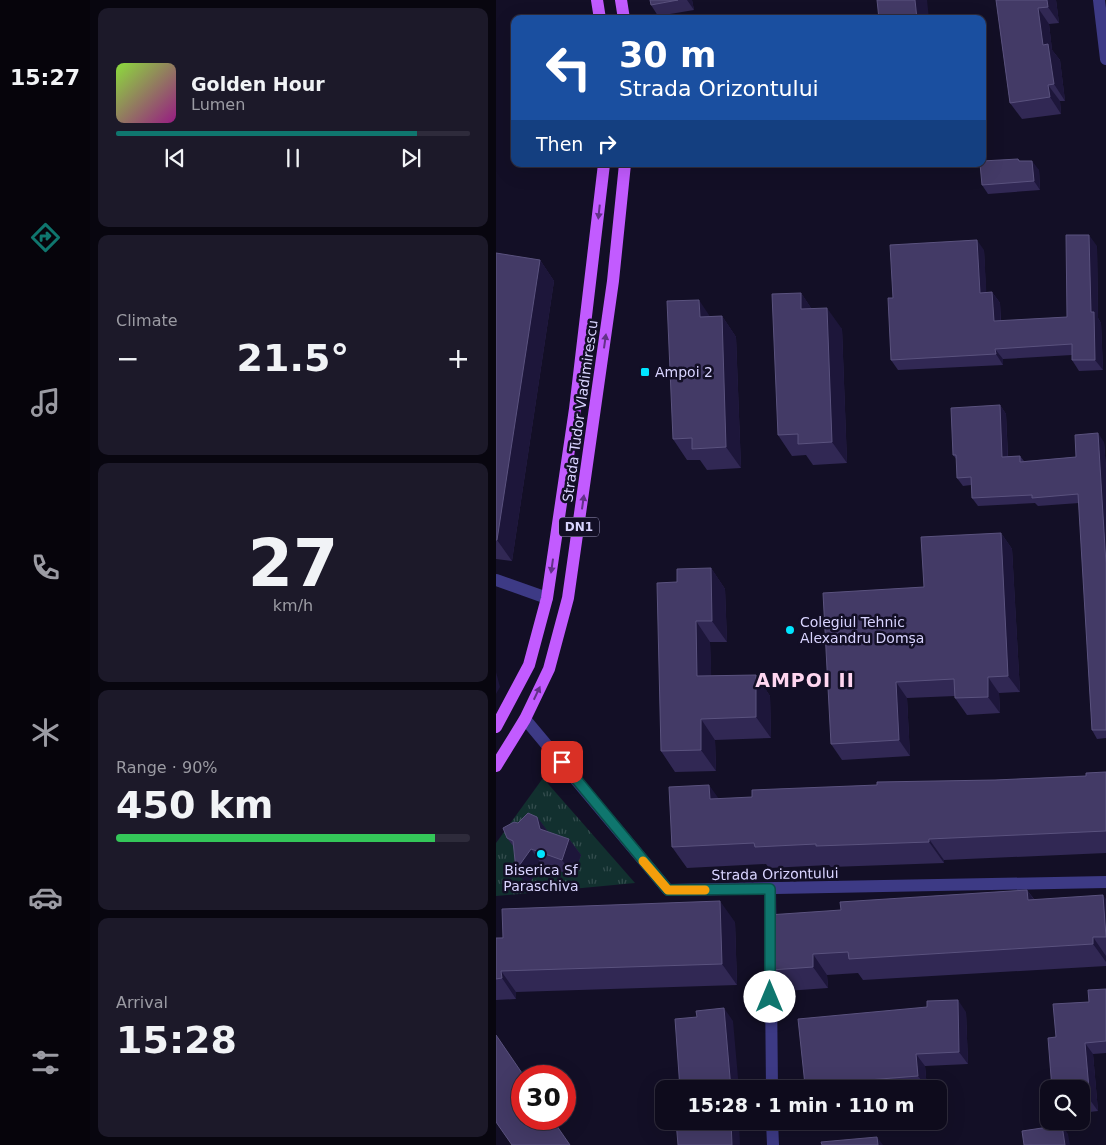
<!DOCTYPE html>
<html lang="en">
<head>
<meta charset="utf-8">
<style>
  :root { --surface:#0e0b1c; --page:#1c1929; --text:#f1f3f6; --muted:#9b9ba3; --line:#2e2b3b; --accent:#0f766e }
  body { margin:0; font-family:"DejaVu Sans",sans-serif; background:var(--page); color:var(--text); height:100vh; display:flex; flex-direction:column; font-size:19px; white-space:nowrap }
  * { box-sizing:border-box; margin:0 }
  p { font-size:16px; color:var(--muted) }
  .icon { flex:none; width:28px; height:28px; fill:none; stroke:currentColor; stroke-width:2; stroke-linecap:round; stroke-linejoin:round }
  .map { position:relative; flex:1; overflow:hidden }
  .drawer { display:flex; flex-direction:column; gap:8px; padding:8px; background:#08060f; width:406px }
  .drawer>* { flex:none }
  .guide { position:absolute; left:15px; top:15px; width:475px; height:152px; border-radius:10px; box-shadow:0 5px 20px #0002,0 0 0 1px var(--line); background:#1a4fa0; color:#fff; overflow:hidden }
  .tools { position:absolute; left:544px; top:1080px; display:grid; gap:10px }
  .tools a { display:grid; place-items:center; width:50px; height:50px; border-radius:10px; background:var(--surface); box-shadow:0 5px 20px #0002,0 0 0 1px var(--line); font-size:25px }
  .speed { position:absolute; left:15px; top:1065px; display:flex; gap:10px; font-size:25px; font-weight:700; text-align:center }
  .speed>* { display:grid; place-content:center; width:65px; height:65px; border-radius:50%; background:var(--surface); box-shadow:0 5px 20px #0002,0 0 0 1px var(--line); line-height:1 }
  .speed .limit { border:8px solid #d22; background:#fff; color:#111 }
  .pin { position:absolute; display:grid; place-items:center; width:42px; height:42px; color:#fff; margin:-21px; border-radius:10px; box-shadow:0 2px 8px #0006 }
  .me { position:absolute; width:55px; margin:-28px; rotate:0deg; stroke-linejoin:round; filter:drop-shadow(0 0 4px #0008) }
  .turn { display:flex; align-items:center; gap:18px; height:105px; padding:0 25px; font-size:22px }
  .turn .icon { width:65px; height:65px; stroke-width:2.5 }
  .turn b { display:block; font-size:35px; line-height:42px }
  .then { display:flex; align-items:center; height:48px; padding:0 25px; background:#0003; gap:10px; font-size:19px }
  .big { font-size:38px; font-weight:700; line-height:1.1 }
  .drawer .tile { flex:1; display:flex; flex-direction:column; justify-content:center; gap:8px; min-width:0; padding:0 18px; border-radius:10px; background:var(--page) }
  .drawer .dial { align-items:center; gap:0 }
  .dial b { font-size:65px; line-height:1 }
  .song { display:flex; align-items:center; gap:15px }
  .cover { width:60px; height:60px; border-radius:8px; background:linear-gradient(135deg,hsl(90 70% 55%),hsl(310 70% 35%)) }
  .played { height:5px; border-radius:2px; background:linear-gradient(90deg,var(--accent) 85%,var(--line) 85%) }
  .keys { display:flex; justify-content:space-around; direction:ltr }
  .heat { display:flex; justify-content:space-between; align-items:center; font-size:28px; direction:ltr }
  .charge { height:8px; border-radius:4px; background:linear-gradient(90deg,#34c759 90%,var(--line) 0) }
  .trip { position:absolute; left:159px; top:1080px; width:292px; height:50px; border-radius:10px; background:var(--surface); box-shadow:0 5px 20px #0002,0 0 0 1px var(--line); font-weight:700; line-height:50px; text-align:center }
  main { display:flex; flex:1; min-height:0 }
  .tab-bar { display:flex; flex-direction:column; width:90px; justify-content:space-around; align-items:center; background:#06040b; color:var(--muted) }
  .tab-bar .icon { width:35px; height:35px }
  .tab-bar .current { color:var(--accent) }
  .tab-bar b { font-size:22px; color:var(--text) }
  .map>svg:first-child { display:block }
  .park { fill:url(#park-tufts) }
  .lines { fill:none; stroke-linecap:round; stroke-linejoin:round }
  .minor { stroke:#3d3a85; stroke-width:12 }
  .primary { stroke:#c25bff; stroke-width:12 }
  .wall { fill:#312854 }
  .shaded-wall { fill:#1d163a }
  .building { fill:#433a66; stroke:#5a527e }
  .oneway { fill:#623188 }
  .route-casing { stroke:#0a4d48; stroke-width:12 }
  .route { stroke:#0f766e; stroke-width:9 }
  .slow { stroke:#f59e0b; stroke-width:9 }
  .poi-dot { fill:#00e5ff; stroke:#130f26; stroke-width:2 }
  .labels { text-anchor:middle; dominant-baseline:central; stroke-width:5; stroke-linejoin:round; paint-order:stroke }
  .shield { fill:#130f26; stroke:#9e99be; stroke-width:1 }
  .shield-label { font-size:12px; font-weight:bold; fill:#d9d4ff }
  .poi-label { font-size:14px; fill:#d9d4ff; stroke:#130f26; text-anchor:start }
  .street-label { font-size:14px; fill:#d9d4ff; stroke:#130f26 }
  .district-label { font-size:19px; font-weight:bold; letter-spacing:1px; fill:#ffd6f0; stroke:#130f26 }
</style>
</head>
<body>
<main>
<nav class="tab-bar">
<b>15:27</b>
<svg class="icon current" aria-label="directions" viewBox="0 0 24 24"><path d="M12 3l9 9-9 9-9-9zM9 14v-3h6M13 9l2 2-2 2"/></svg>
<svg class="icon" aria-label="music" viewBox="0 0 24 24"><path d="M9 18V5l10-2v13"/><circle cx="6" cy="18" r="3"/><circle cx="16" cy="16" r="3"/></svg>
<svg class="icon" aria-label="phone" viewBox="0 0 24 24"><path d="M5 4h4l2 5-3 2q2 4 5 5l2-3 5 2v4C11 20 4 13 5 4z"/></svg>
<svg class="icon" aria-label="climate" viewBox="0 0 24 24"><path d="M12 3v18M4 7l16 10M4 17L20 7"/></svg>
<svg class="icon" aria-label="car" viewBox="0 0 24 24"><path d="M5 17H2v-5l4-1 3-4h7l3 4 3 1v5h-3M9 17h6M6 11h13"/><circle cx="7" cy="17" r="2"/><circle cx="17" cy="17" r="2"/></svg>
<svg class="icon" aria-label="filters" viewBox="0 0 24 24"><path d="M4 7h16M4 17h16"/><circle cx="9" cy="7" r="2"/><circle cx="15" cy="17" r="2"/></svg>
</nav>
<section class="drawer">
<div class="tile">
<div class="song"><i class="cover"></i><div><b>Golden Hour</b><p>Lumen</p></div></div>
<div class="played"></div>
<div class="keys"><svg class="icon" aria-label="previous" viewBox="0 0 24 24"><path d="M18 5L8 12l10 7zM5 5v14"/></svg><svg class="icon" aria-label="pause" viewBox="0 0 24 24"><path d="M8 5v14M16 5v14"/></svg><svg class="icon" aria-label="next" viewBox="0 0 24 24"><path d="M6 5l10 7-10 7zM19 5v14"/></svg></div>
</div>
<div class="tile"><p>Climate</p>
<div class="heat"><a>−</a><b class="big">21.5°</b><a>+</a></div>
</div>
<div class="tile dial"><b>27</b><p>km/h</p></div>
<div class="tile"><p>Range · 90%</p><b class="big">450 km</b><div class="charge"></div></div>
<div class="tile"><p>Arrival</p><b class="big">15:28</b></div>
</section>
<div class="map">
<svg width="610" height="1145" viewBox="0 0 610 1145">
  <defs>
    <pattern id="park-tufts" width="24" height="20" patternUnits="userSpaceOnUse" patternTransform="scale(1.25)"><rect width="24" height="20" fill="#12302f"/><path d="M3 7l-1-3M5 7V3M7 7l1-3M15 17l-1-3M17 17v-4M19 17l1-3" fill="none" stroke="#344d4e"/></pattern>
  </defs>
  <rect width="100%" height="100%" fill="#130f26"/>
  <path class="park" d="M 47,778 L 139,883 L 0,896 L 0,843 Z"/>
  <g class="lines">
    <path class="minor" d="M 603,0 L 610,59
      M 0,580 L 51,598
      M 29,719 L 172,890 L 610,882
      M 274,889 L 276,1089
      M 276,1121 L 277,1145"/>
    <path class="primary" d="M 101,0 L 104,19
      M 125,0 L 128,19
      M 0,727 L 33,665 L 51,598 L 79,409 L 108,164
      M 0,766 L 29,719 L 53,669 L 72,598 L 117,281 L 129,164"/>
  </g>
  <path class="wall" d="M 154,0 L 196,0 L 198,10 L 162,16 L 155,5 Z
    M 500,0 L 560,0 L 563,23 L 553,24 L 556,50 L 564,60 L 569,101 L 564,101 L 565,114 L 526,119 L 514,103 Z
    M 522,159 L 524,161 L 543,170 L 544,190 L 492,194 L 486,185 Z
    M 601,246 L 602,318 L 605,323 L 607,370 L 583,371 L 576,360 L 576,355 L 507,359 L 507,365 L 402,370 L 395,360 L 397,298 L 488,250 L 490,292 L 496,292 L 504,303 L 505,321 L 571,317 Z
    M 0,253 L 44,260 L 58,281 L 16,561 L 0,559 Z
    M 305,293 L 315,308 L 346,329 L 351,463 L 317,465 L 310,455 L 296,456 L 282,435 Z
    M 214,316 L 226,316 L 240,337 L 245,468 L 211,470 L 204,460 L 191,460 L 177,439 Z
    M 504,405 L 510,414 L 512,456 L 524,456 L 528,461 L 580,457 L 608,442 L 610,469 L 610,738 L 601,739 L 596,730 L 583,503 L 542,506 L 539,503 L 482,506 L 476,498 L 475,485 L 467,486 L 461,478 L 461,460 L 457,455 Z
    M 505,533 L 516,549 L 524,692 L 503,693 L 504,713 L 471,715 L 459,698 L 459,696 L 411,698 L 414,756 L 346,760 L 335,744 L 428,587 Z
    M 215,568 L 229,589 L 231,642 L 214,642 L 215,676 L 260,675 L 274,696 L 275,738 L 219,740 L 220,771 L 179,772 L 165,751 L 181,582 Z
    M 610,772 L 610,853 L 448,860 L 448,863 L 335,867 L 333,865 L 273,868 L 270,864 L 191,868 L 176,847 L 223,799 L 256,797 L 381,785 L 590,776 Z
    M 41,817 L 52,832 L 73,839 L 85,855 L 78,876 L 46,865 L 31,886 L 17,846 L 11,838 L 22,823 Z
    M 531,890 L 538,899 L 610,899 L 610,966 L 367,980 L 362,973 L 331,975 L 332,988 L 290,991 L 275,970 L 345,910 Z
    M 239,922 L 241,985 L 20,992 L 20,999 L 0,1000 L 0,938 Z
    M 610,989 L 610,1053 L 597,1054 L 602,1111 L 585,1113 L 585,1089 L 560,1037 L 593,1002 Z
    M 470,1012 L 472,1064 L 429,1066 L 431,1088 L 420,1089 L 311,1089 L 309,1085 Z"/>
  <path class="shaded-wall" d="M 191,0 L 196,0 L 198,10 Z
    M 419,0 L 431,0 L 433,19 L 421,19 Z
    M 551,0 L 560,0 L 563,23 L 552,7 Z
    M 542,8 L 553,24 L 556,50 L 564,60 L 569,101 L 558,84 L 547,45 Z
    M 552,85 L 564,101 L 565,114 L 554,97 Z
    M 536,161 L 543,170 L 544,190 L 538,181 Z
    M 593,235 L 601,246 L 602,318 L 605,323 L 607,370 L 599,360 L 595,312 Z
    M 481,240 L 488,250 L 491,303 L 484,293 Z
    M 44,260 L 58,281 L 16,561 L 1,540 Z
    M 496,292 L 504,303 L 505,331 L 498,321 Z
    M 305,293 L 319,314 L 305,309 Z
    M 203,300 L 217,321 L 204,317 Z
    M 331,308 L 346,329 L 351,463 L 336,442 Z
    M 226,316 L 240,337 L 245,468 L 230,447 Z
    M 499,349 L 507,359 L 507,365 L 500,354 Z
    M 504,405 L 510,414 L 512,465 L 506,457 Z
    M 602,433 L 608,442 L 610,469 L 610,564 Z
    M 505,533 L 516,549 L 524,692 L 512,676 Z
    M 215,568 L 229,589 L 231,642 L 216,621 Z
    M 200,621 L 214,642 L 216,697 L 201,676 Z
    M 0,672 L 4,687 L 0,694 Z
    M 260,675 L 274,696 L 275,738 L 260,717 Z
    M 492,677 L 503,693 L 504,713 L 492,697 Z
    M 400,682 L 411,698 L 414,756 L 403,740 Z
    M 205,719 L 219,740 L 220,771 L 205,750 Z
    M 213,785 L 228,806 L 214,799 Z
    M 41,817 L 53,833 L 44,829 Z
    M 73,839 L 85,855 L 78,876 L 66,860 Z
    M 433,839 L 448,860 L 448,863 L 433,842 Z
    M 35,849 L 46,865 L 31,886 L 20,870 Z
    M 531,890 L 546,911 L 532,900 Z
    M 607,895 L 610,899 L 610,936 Z
    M 224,901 L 239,922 L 241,985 L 226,964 Z
    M 597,937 L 610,956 L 610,962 L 597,944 Z
    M 317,954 L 331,975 L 332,988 L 317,967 Z
    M 5,971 L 20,992 L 20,999 L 6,978 Z
    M 462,1000 L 470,1012 L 472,1064 L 463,1052 Z
    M 228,1008 L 237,1021 L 243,1089 L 235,1089 Z
    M 589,1043 L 597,1054 L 602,1111 L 594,1100 Z
    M 420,1054 L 429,1066 L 431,1088 L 422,1076 Z
    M 235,1121 L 243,1121 L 244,1145 L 236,1145 Z
    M 566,1125 L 572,1134 L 574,1145 L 569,1145 Z
    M 381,1137 L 387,1145 L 382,1145 Z"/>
  <path class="building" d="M 154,0 L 182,0 L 155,5 Z
    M 381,0 L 419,0 L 421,19 L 383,19 Z
    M 500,0 L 551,0 L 552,7 L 542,8 L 547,45 L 552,44 L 558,84 L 552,85 L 554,97 L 514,103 Z
    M 522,159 L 523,161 L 536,161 L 538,181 L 486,185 L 484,164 L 486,164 L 486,161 Z
    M 570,235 L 593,235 L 595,312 L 598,312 L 599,360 L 576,360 L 576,344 L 499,349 L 500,354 L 395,360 L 392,298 L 397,298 L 394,245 L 481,240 L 484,293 L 496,292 L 498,321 L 571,317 Z
    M 0,253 L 44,260 L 1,540 L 0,540 Z
    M 305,293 L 305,309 L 331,308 L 336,442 L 302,444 L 302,434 L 282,435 L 276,294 Z
    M 203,300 L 204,317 L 226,316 L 230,447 L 196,449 L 196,438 L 177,439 L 171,301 Z
    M 504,405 L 506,457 L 524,456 L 524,462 L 580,457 L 579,435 L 602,433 L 610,564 L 610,730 L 596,730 L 582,494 L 536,498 L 536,495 L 476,498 L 475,477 L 461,478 L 460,455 L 457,455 L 455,408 Z
    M 505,533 L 512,676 L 492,677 L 492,697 L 459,698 L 458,679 L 400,682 L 403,740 L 335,744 L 327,593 L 428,587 L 425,537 Z
    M 215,568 L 216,621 L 200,621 L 201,676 L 260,675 L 260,717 L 205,719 L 205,750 L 165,751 L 161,583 L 181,582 L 181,569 Z
    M 610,772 L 610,831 L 433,839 L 433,842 L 320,846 L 320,844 L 259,847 L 258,843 L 176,847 L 173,787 L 213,785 L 214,799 L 256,797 L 256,790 L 381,785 L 381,782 L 499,780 L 590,776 L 590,773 Z
    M 32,813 L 41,817 L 44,829 L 73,839 L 66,860 L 35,849 L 20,870 L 17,841 L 11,838 L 7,828 L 18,822 L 22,823 Z
    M 531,890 L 532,900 L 607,895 L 610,937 L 597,937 L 597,944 L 353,959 L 352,952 L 317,954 L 317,967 L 275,970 L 272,915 L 345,910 L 344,902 Z
    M 224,901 L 226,964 L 5,971 L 6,978 L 0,979 L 0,938 L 7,938 L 6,909 Z
    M 610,989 L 610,1041 L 589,1043 L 594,1100 L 585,1101 L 585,1089 L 556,1089 L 552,1038 L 560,1037 L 557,1004 L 593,1002 L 592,990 Z
    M 462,1000 L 463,1052 L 420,1054 L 422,1076 L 309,1085 L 302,1019 L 431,1007 L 431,1001 Z
    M 228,1008 L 235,1089 L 184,1089 L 179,1019 L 201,1017 L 200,1011 Z
    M 0,1035 L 28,1076 L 26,1076 L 26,1119 L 56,1119 L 74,1145 L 16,1145 L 0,1122 Z
    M 180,1121 L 235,1121 L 236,1145 L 182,1145 Z
    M 566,1125 L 569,1145 L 528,1145 L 526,1131 Z
    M 381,1137 L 382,1145 L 326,1145 L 325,1142 Z"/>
  <defs><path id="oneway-solid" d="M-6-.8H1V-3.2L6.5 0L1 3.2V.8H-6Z" transform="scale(1.25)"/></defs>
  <g class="oneway">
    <use href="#oneway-solid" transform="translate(103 212) rotate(96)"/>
    <use href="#oneway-solid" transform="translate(109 341) rotate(-82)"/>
    <use href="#oneway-solid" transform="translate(87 502) rotate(-82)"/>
    <use href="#oneway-solid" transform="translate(56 566) rotate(98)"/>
    <use href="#oneway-solid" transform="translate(41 693) rotate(-65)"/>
  </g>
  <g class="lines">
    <g class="route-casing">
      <path id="route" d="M 66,762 L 172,890 L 274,889 L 274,997"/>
    </g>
    <use href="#route" class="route"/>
    <path class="slow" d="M 147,861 L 172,890 L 209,890"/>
  </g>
  <g class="poi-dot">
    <rect x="144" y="367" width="10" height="10" rx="2.5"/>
    <circle cx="294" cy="630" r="5"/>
    <circle cx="45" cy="854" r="5"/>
  </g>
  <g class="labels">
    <rect class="shield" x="63" y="517.5" width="40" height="19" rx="4"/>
    <g class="shield-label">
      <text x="83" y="527">DN1</text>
    </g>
    <g class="poi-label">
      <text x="159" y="372">Ampoi 2</text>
      <text x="304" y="622">Colegiul Tehnic<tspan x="304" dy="16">Alexandru Domșa</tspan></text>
      <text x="45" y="870" text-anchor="middle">Biserica Sf<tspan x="45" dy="16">Paraschiva</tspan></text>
    </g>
    <g class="street-label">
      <text transform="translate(84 411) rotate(-82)">Strada Tudor Vladimirescu</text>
      <text transform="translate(279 874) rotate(-1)">Strada Orizontului</text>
    </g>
    <g class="district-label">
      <text x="309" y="680">AMPOI II</text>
    </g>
  </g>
</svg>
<div class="tools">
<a><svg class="icon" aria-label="search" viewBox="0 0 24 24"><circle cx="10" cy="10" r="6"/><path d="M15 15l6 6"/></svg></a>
</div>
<div class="speed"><div class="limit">30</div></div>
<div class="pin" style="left:66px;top:762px;background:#d93025"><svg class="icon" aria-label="arrive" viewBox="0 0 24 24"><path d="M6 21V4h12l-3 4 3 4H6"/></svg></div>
<svg class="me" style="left:274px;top:997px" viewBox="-20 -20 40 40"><circle r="19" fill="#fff"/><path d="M0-13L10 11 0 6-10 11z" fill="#0f766e"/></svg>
<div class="trip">15:28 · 1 min · 110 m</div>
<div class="guide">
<div class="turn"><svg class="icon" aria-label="left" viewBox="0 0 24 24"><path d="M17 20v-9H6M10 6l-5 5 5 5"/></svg><div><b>30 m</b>Strada Orizontului</div></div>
<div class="then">Then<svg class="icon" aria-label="right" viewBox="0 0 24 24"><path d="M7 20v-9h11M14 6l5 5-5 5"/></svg></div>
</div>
</div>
</main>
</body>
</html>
